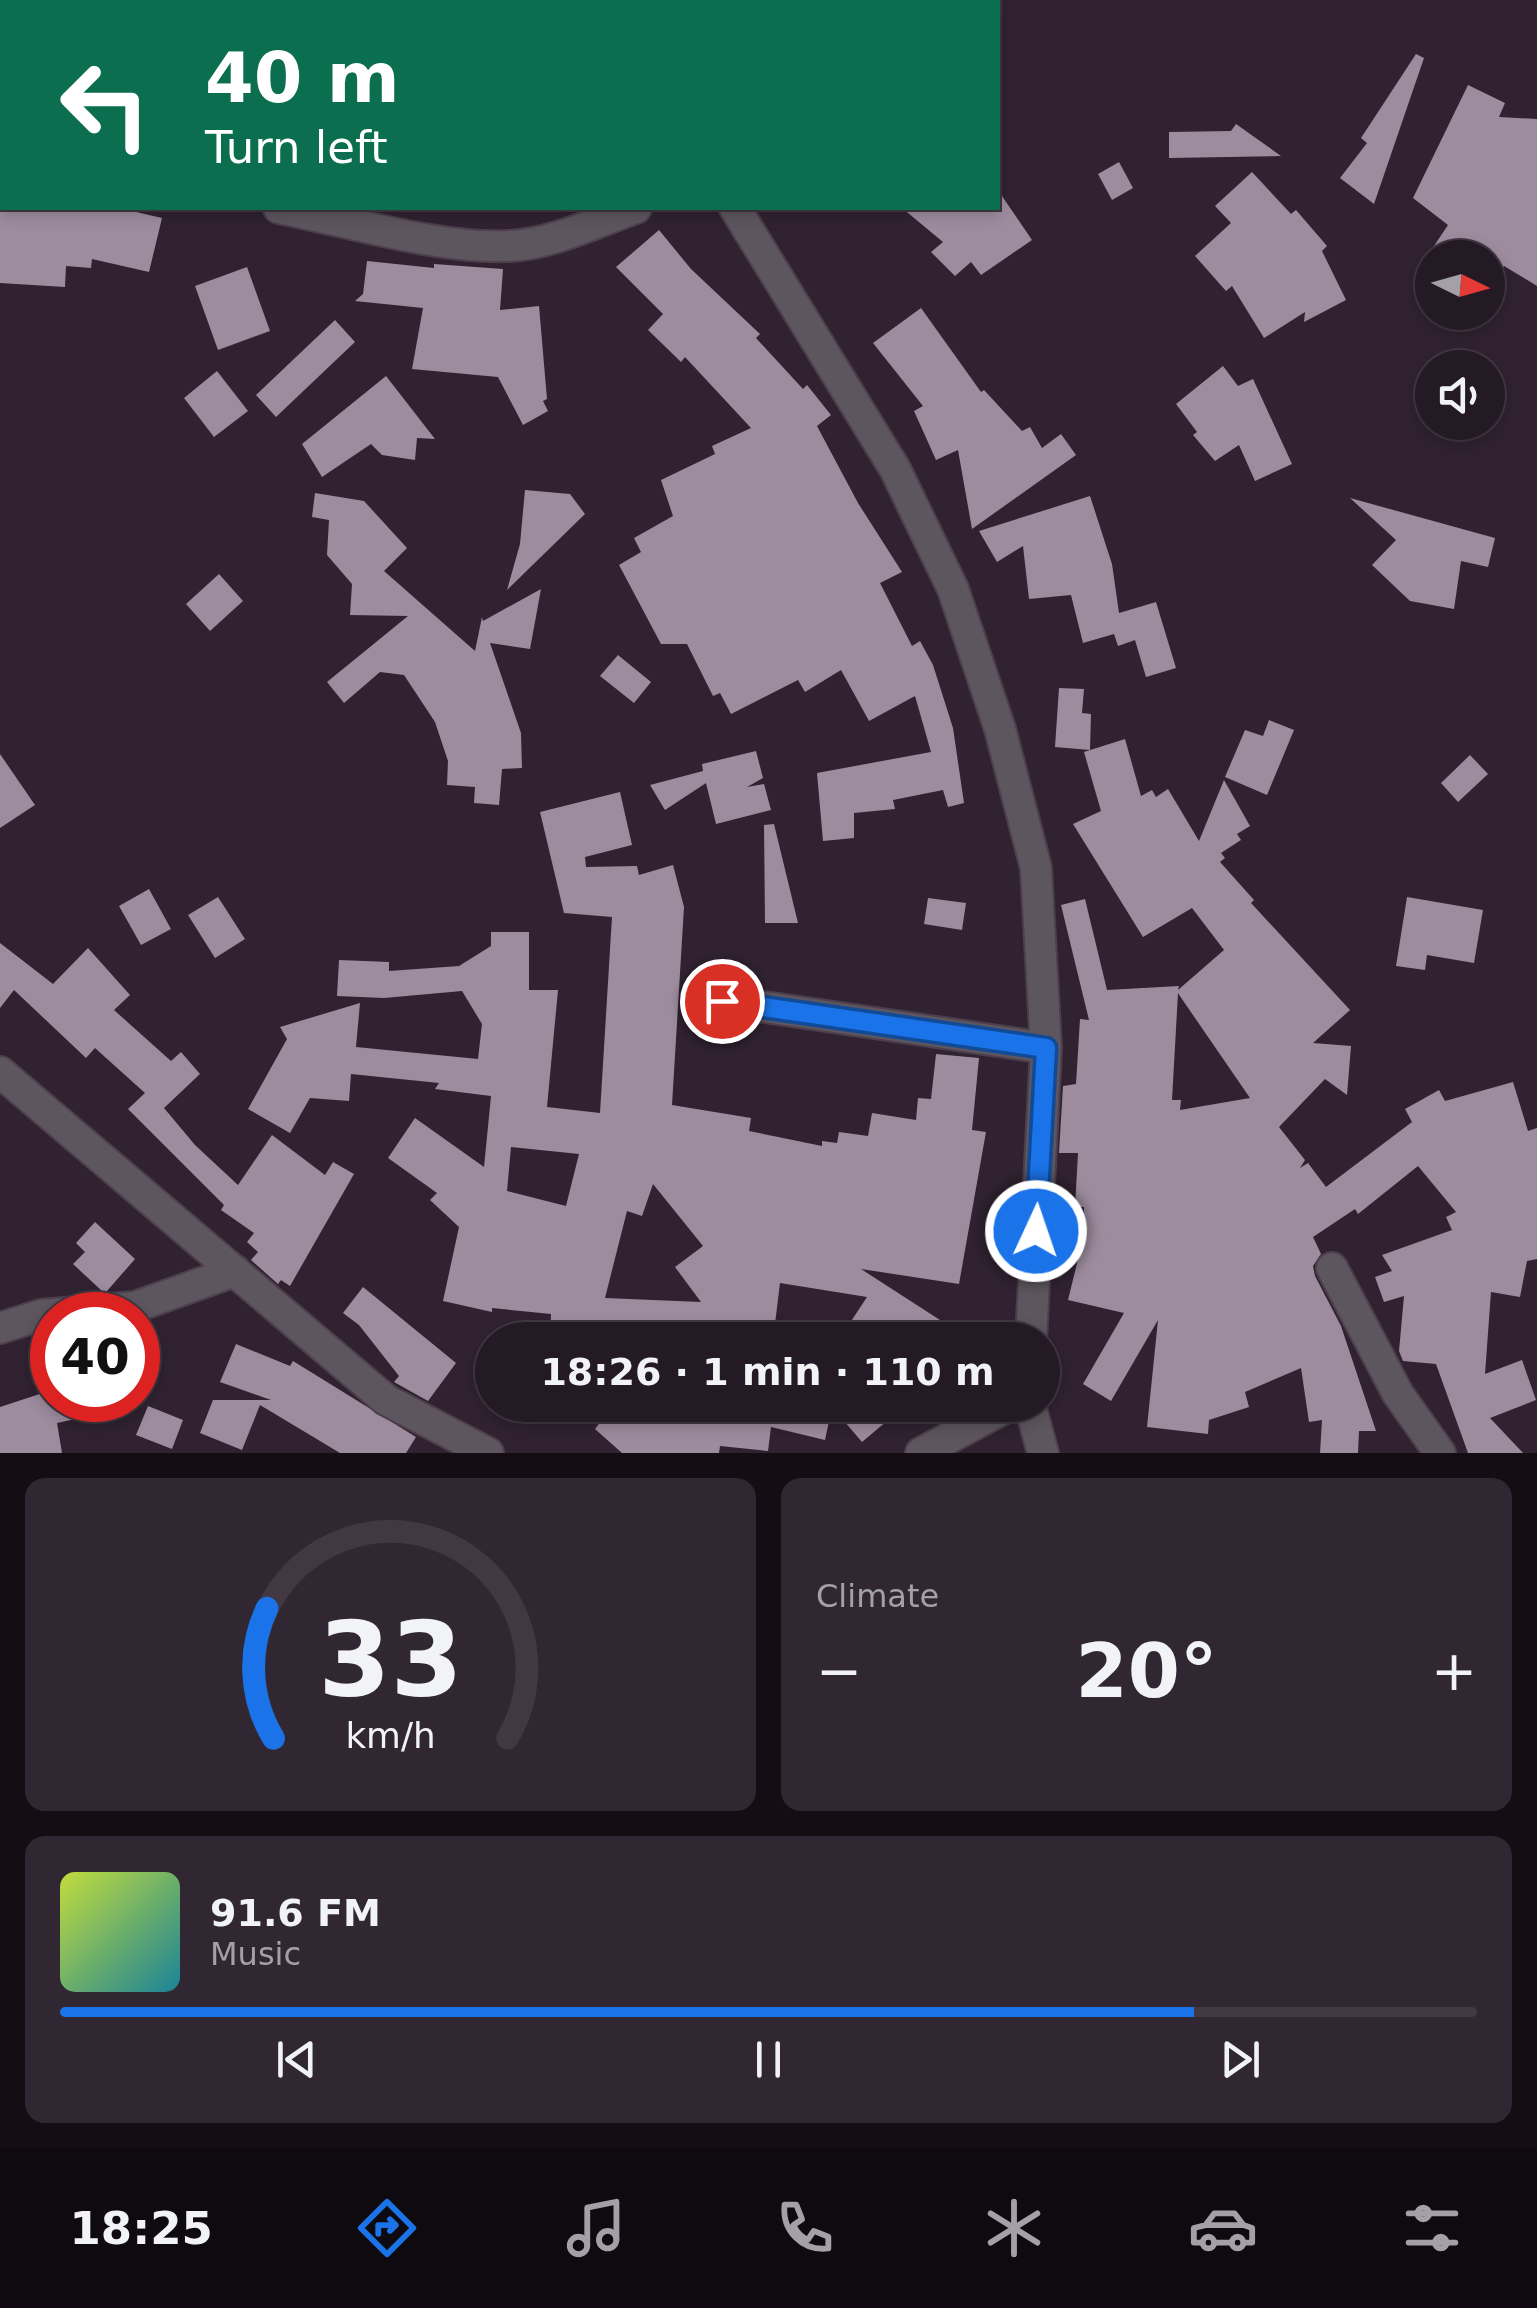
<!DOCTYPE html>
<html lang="en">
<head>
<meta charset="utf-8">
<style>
  :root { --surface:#241a25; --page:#302732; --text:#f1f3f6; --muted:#a3a1a7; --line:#413842; --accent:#1a73e8 }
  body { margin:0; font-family:"DejaVu Sans",sans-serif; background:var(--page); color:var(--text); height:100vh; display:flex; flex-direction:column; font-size:38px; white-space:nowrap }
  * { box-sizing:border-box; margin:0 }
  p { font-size:32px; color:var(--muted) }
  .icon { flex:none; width:55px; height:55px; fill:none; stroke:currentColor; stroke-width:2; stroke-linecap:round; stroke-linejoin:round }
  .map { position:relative; height:1453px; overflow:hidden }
  .drawer { display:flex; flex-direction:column; gap:25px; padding:25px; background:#140e14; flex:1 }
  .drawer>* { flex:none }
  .top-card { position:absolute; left:0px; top:0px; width:1000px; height:210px; box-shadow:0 5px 15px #0003,0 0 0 2px var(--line); background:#0b6e4f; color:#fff; overflow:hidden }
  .needle { width:65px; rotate:95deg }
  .fabs { position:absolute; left:1415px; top:240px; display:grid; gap:20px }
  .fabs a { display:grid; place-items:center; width:90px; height:90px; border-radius:50%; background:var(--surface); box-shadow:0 5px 15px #0003,0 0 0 2px var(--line); font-size:50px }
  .speed { position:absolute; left:30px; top:1292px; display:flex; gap:20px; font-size:50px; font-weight:700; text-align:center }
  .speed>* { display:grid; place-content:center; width:130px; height:130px; border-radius:50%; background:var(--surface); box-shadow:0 5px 15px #0003,0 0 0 2px var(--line); line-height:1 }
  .speed .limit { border:15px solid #d22; background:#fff; color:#111 }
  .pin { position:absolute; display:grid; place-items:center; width:85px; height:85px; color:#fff; margin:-42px; border:5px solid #fff; border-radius:50%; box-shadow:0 2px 10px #0007 }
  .me { position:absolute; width:110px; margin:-55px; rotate:3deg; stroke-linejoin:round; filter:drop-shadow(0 0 8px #0008) }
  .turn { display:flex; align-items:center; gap:35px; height:210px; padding:0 40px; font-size:45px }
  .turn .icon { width:130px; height:130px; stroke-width:2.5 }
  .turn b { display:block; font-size:70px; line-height:85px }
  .big { font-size:75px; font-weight:700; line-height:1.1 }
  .drawer .tile { flex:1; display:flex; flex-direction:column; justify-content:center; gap:15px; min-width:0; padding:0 35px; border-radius:20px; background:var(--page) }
  .drawer .dial { align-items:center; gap:0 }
  .dial svg { height:260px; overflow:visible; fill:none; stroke:var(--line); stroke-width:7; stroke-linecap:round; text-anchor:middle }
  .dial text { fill:var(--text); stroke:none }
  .song { display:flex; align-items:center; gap:30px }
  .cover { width:120px; height:120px; border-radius:15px; background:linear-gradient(135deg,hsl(70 70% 55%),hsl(190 70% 35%)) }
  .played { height:10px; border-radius:5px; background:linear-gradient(90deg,var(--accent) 80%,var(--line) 80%) }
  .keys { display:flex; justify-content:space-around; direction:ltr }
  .heat { display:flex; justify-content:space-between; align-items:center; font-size:55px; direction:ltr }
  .drawer .tiles { flex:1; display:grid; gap:25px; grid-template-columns:1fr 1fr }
  .tile:last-child { grid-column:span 2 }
  .trip { position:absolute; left:475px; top:1322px; width:585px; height:100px; border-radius:50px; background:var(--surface); box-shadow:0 5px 15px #0003,0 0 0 2px var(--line); font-weight:700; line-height:100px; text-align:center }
  .tab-bar { display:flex; height:160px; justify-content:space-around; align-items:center; background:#0e0a0f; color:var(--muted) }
  .tab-bar .icon { width:70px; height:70px }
  .tab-bar .on { color:var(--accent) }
  .tab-bar b { font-size:45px; color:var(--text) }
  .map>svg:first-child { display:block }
  .building { fill:#9d8c9e; fill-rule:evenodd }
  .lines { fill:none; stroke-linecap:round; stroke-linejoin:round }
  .minor-casing { stroke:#4d3f4d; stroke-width:34 }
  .minor { stroke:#5d565e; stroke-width:30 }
  .route-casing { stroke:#114b97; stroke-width:25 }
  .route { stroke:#1a73e8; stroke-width:18 }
</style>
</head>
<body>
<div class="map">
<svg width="1537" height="1453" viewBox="0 0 1537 1453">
  <rect width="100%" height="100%" fill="#302231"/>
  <path class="building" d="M 1416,54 L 1424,58 L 1374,204 L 1340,178 L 1367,143 L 1361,138 Z
    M 1468,85 L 1505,103 L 1499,117 L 1537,119 L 1537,286 L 1504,266 L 1488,292 L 1488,258 L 1426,258 L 1448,225 L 1413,198 Z
    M 1236,124 L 1281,156 L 1169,158 L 1169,132 L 1231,131 Z
    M 1119,162 L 1133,188 L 1112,200 L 1098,174 Z
    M 1252,172 L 1291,214 L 1296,210 L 1327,246 L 1322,251 L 1346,300 L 1304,322 L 1305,312 L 1264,338 L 1232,286 L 1226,291 L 1195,256 L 1231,223 L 1215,206 Z
    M 1002,196 L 1032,240 L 981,275 L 971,262 L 955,276 L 931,252 L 943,242 L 902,208 L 998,208 L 998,199 Z
    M 0,208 L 111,211 L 111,208 L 119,208 L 162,218 L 149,272 L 92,259 L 91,268 L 66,266 L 65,287 L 0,283 Z
    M 659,230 L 691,269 L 760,334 L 756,338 L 803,389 L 807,385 L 831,415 L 817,426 L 858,503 L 902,572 L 880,583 L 912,646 L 920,641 L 933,665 L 953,728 L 964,803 L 948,807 L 943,790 L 893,800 L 895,809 L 854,813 L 854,838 L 823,841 L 817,773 L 931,752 L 915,696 L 869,721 L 841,670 L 805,692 L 798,680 L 731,714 L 720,693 L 713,696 L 687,644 L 661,644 L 619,565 L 641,552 L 634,538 L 673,516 L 661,480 L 715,454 L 712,446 L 751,428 L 685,357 L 681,362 L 648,330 L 663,314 L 616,267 Z
    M 367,261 L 434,268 L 434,264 L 503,269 L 500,310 L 539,306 L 547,399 L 543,401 L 548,411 L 523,425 L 498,377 L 412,369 L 423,308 L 355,301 L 363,294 Z
    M 247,267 L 270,331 L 218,350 L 195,286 Z
    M 921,308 L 981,392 L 984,390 L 1022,431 L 1030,427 L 1042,448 L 1061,434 L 1076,455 L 972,529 L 958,450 L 936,460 L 914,411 L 923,406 L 873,343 Z
    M 335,320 L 355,342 L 276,417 L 256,395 Z
    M 1223,366 L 1238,386 L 1253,379 L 1292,464 L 1255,481 L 1239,445 L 1215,461 L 1193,435 L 1197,432 L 1176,404 Z
    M 217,371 L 248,411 L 214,437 L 184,398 Z
    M 386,376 L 435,439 L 417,438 L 415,460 L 382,455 L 371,444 L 322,477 L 302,444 Z
    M 525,490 L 570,494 L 585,514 L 507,590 L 520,544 Z
    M 315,493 L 364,501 L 407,548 L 384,571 L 475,651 L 482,617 L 483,621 L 541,589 L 530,649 L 490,643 L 521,733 L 522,768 L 502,769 L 499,805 L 474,803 L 475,787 L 447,785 L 448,761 L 435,722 L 404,675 L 380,672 L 344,703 L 327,682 L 408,616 L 350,615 L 352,584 L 327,555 L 329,520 L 312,517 Z
    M 1090,496 L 1112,564 L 1119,613 L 1156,602 L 1176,668 L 1146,677 L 1135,640 L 1118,646 L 1114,634 L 1083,643 L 1071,595 L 1029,599 L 1023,546 L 997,562 L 979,531 Z
    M 1350,498 L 1495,538 L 1488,567 L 1461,561 L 1454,609 L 1410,601 L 1372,565 L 1396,540 Z
    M 219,574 L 243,601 L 210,631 L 186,604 Z
    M 618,655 L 651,682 L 634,703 L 600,676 Z
    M 1059,688 L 1084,689 L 1082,713 L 1091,714 L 1090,750 L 1055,747 Z
    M 1269,720 L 1294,730 L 1267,795 L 1225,777 L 1245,730 L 1263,736 Z
    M 1125,739 L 1141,796 L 1152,790 L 1156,797 L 1168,789 L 1199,841 L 1224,780 L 1250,826 L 1237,834 L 1241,840 L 1221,853 L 1225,858 L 1220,862 L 1254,900 L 1251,903 L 1350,1010 L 1313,1043 L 1351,1046 L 1347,1095 L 1325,1079 L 1279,1127 L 1305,1160 L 1300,1168 L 1308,1163 L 1326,1187 L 1412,1122 L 1405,1109 L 1439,1090 L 1445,1101 L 1513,1082 L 1528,1131 L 1537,1128 L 1537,1259 L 1527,1261 L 1520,1297 L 1491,1292 L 1485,1374 L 1522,1360 L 1536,1400 L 1490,1418 L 1523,1453 L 1468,1453 L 1436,1364 L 1403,1361 L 1399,1351 L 1404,1296 L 1384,1302 L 1375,1277 L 1392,1271 L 1382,1255 L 1452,1230 L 1446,1217 L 1456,1212 L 1418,1166 L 1358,1214 L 1355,1209 L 1313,1237 L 1321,1254 L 1313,1266 L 1315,1276 L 1341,1326 L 1376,1431 L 1359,1431 L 1358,1453 L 1320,1453 L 1322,1420 L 1309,1422 L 1301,1368 L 1245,1392 L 1249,1407 L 1209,1420 L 1208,1434 L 1147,1427 L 1158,1320 L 1111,1401 L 1083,1384 L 1124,1313 L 1068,1300 L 1083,1239 L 1084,1207 L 1075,1207 L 1078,1153 L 1059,1153 L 1063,1086 L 1076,1084 L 1080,1019 L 1089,1020 L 1061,905 L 1085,899 L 1107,990 L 1179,986 L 1178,990 L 1224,950 L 1192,908 L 1143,937 L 1073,824 L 1101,811 L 1084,752 ZM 1178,993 L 1184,1002 L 1250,1098 L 1180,1110 L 1181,1100 L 1172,1100 Z
    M 756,751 L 763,778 L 747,787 L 764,784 L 771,810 L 716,824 L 706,783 L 665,810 L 650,785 L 703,771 L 702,764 Z
    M 0,754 L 35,805 L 0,828 Z
    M 1470,755 L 1488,774 L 1458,802 L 1441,783 Z
    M 620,792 L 632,845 L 585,857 L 586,867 L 637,866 L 639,875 L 673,865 L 684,907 L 672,1105 L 751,1118 L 749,1131 L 822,1146 L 822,1141 L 837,1143 L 839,1132 L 868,1136 L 872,1113 L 916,1120 L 918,1098 L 931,1099 L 936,1054 L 979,1058 L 972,1130 L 986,1132 L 959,1284 L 861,1269 L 971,1340 L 862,1340 L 846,1329 L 867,1297 L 780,1283 L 773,1340 L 739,1340 L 740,1334 L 685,1326 L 684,1340 L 550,1340 L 551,1314 L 492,1308 L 492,1312 L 443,1301 L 459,1227 L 430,1200 L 437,1193 L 388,1158 L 415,1118 L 484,1167 L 491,1096 L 435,1089 L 439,1083 L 351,1074 L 349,1101 L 310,1098 L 290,1133 L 248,1109 L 287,1039 L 280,1027 L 360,1003 L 356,1047 L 478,1059 L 482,1024 L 462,991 L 384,998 L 337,996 L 339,960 L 389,962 L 389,971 L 459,966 L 491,946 L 491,932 L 529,932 L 529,990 L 558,990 L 547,1107 L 600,1113 L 612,917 L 564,913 L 540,812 ZM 511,1147 L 579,1154 L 566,1206 L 507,1191 ZM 653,1184 L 703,1246 L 675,1267 L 701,1302 L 605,1298 L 627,1211 L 642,1216 Z
    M 774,824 L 798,923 L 765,923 L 764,825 Z
    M 149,889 L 171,929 L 141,945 L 119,906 Z
    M 218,897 L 245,939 L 215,958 L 188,915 Z
    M 1407,897 L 1483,910 L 1474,963 L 1427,955 L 1425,970 L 1396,966 Z
    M 928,898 L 966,903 L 962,930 L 924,924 Z
    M 0,943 L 53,984 L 88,948 L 130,995 L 114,1010 L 171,1061 L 181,1052 L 200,1074 L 164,1108 L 195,1145 L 238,1185 L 272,1135 L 325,1175 L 333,1162 L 354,1174 L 290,1286 L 281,1280 L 278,1284 L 251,1260 L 258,1252 L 247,1242 L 254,1233 L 221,1210 L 224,1205 L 128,1109 L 145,1093 L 95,1048 L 86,1058 L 14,990 L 0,1008 Z
    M 95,1222 L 135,1259 L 107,1291 L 102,1291 L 73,1264 L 85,1252 L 76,1243 Z
    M 363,1287 L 456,1363 L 428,1401 L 394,1382 L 399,1376 L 359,1325 L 343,1313 Z
    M 236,1344 L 290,1366 L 293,1361 L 416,1437 L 406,1453 L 340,1453 L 260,1405 L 242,1450 L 200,1433 L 213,1400 L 271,1400 L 220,1382 Z
    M 52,1390 L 52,1400 L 111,1400 L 112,1411 L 57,1423 L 62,1453 L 0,1453 L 0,1407 Z
    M 613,1405 L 631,1419 L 657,1422 L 677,1405 L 906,1405 L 862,1442 L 832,1407 L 825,1440 L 771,1427 L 768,1451 L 720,1446 L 719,1453 L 622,1453 L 595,1429 Z
    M 148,1406 L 183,1420 L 172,1449 L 136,1435 Z"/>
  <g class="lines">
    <g class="minor-casing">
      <path id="minor" d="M 649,0 L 650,2
        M 0,176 L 2,176
        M 279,208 C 347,221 441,250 510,246 C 552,244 596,222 636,208
        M 735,208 L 895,469 L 953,589 L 1000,729 L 1036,868 L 1046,1048 L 1031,1340
        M 723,1001 L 1046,1048
        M 0,1072 L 386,1400 L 488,1453
        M 1332,1268 L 1398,1394 L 1440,1453
        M 0,1328 L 41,1315 L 135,1307 L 235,1271
        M 1030,1405 L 1043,1453
        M 921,1453 L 1010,1405"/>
    </g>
    <use href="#minor" class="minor"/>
  </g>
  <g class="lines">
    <g class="route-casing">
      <path id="route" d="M 722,1001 L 1046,1048 L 1036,1231"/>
    </g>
    <use href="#route" class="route"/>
  </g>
</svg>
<div class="fabs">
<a><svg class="needle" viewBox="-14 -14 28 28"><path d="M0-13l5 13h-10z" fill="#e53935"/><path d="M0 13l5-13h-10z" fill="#a3a1a7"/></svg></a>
<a><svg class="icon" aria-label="sound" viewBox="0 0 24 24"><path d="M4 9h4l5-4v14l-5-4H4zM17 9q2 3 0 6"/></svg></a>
</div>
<div class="speed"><div class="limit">40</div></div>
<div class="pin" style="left:722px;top:1001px;background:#d93025"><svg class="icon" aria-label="arrive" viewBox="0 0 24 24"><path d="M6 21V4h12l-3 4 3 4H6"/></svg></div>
<svg class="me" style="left:1036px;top:1231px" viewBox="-20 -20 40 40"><circle r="17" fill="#1a73e8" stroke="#fff" stroke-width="3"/><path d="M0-11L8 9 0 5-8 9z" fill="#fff"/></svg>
<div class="trip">18:26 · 1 min · 110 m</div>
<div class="top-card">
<div class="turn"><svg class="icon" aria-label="left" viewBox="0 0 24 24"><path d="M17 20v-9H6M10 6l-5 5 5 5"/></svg><div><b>40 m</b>Turn left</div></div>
</div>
</div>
<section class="drawer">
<div class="tiles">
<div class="tile dial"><svg viewBox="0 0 100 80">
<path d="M14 69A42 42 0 1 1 86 69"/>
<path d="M14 69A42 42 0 0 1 12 29" stroke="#1a73e8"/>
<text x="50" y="56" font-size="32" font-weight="700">33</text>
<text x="50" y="72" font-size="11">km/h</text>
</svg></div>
<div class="tile"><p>Climate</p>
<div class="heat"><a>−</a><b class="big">20°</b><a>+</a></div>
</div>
<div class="tile">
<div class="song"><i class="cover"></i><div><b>91.6 FM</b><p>Music</p></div></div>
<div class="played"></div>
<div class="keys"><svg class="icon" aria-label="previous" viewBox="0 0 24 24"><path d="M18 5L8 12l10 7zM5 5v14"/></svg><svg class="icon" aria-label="pause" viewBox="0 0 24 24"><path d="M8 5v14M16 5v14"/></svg><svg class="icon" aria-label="next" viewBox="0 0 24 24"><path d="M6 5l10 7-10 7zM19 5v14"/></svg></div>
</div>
</div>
</section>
<nav class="tab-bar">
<b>18:25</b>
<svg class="icon on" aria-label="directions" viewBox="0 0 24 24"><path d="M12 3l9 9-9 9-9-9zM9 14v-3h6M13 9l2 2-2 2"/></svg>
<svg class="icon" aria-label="music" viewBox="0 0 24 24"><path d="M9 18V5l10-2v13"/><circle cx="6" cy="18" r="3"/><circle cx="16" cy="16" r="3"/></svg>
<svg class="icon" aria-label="phone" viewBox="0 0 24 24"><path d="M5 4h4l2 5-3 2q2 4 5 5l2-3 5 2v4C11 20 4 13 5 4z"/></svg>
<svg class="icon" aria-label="climate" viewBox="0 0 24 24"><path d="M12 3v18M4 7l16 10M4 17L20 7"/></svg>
<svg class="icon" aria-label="car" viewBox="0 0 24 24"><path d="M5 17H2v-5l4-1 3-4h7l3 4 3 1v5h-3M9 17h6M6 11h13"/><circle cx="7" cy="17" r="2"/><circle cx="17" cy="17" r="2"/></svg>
<svg class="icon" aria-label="filters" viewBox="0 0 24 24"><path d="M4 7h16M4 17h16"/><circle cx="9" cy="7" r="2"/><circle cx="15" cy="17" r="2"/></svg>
</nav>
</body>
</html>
